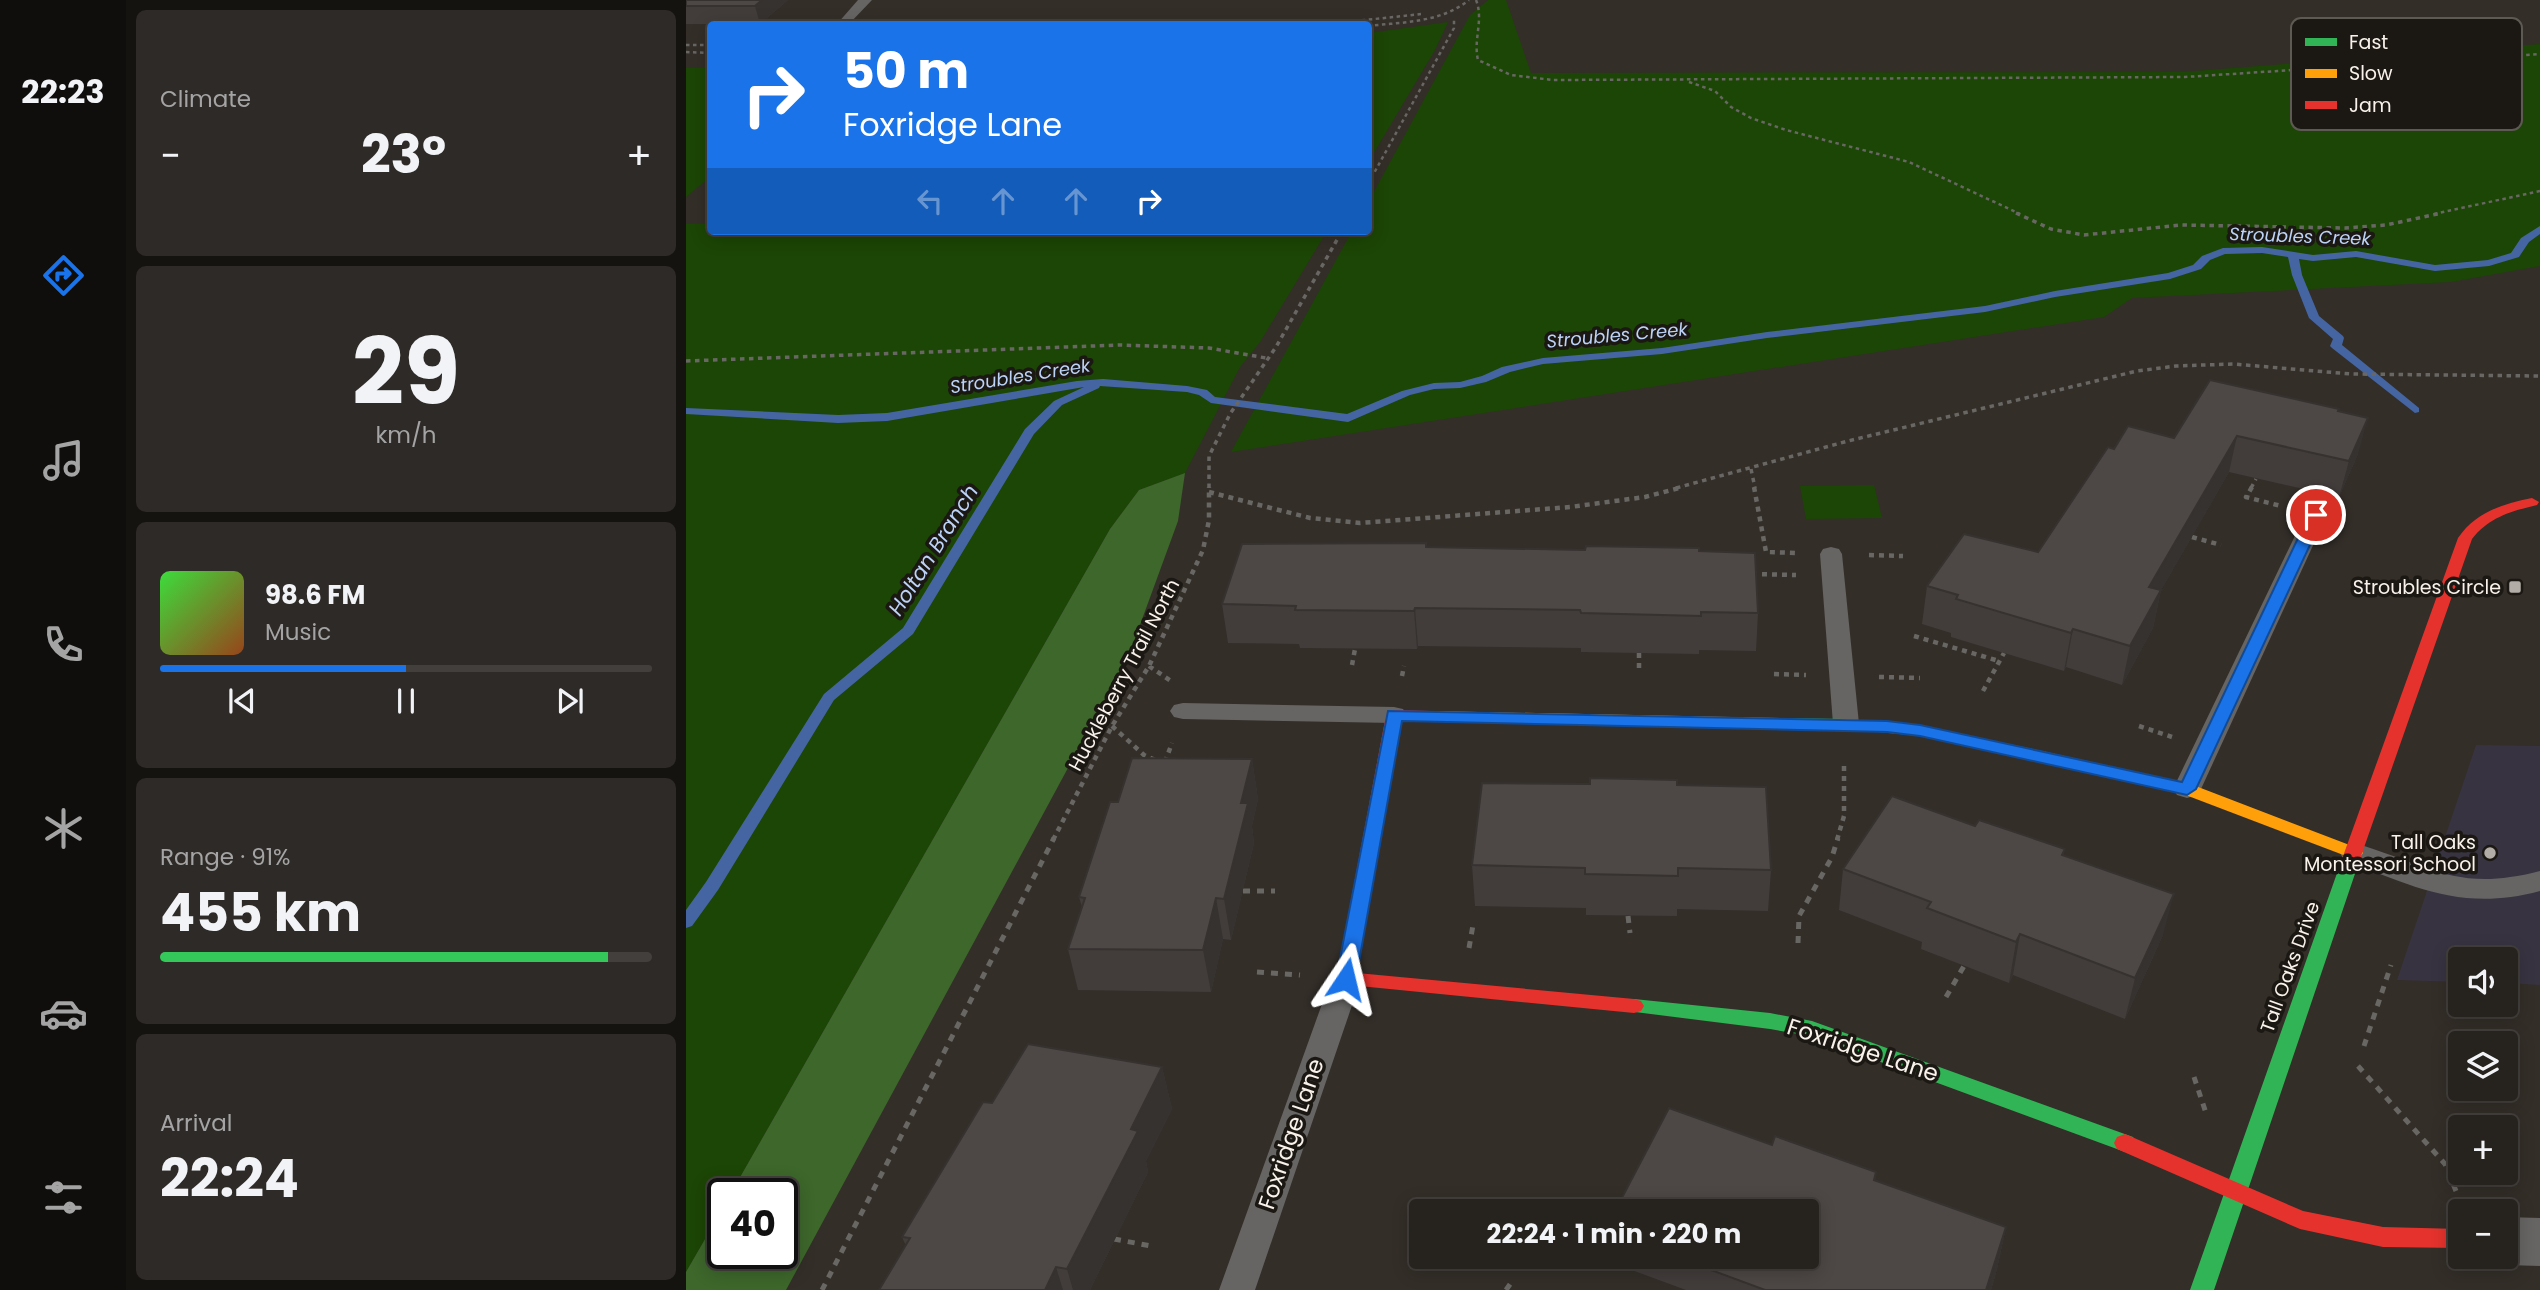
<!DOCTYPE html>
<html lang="en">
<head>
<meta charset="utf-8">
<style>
  :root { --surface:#26221e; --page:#2e2a27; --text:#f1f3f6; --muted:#a4a4a4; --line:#423f3c; --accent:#1a73e8 }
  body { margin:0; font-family:Poppins,sans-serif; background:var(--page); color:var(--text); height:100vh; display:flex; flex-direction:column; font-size:26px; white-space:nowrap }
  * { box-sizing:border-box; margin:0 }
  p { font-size:23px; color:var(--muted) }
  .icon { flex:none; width:38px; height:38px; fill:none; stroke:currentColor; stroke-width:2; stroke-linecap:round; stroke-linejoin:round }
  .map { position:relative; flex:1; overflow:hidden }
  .details { display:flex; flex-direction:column; gap:10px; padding:10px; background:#151310; width:560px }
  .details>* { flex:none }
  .guide { position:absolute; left:21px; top:21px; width:665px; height:214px; border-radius:7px; box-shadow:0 4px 18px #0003,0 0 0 2px var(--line); background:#1a73e8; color:#fff; overflow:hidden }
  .controls { position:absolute; left:1762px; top:947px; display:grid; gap:14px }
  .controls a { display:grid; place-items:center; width:70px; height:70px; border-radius:7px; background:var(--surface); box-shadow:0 4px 18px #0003,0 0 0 2px var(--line); font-size:35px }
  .speed { position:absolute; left:21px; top:1178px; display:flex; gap:14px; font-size:35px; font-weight:700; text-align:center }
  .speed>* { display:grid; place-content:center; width:91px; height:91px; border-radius:50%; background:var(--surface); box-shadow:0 4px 18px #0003,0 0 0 2px var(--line); line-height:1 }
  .speed .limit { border:4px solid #111; border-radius:10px; background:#fff; color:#111 }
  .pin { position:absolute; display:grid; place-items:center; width:60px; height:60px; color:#fff; margin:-30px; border:4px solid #fff; border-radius:50%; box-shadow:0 2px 7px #0007 }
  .me { position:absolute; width:77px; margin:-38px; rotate:10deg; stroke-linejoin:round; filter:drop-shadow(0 0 5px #0008) }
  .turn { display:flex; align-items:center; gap:24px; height:147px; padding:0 21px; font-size:32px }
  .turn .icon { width:91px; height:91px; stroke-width:2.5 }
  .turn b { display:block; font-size:49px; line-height:60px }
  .lanes { display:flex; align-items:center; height:66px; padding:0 21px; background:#0003; justify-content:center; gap:35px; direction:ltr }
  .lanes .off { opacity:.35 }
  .big { font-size:52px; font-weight:700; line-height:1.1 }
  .details .card { flex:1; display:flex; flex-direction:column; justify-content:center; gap:10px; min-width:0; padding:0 24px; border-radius:10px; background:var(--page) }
  .details .dial { align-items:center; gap:0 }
  .dial b { font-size:91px; line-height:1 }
  .song { display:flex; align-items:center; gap:21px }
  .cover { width:84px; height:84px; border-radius:10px; background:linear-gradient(135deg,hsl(120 70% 55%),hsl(20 70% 35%)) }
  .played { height:7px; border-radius:4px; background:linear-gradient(90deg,var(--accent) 50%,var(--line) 50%) }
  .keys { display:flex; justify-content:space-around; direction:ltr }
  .heat { display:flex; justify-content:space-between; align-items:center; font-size:38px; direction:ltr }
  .charge { height:10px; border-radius:5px; background:linear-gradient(90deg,#34c759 91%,var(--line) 0) }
  .trip { position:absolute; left:723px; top:1199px; width:410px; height:70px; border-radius:7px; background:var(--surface); box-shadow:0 4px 18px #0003,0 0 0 2px var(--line); font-weight:700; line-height:70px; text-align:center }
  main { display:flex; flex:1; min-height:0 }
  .menu { display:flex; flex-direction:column; width:126px; justify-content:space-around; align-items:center; background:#0f0e0c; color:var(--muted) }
  .menu .icon { width:49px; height:49px }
  .menu .current { color:var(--accent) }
  .menu b { font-size:32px; color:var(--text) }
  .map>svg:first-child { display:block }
  .education { fill:#383341 }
  .green { fill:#1c4605 }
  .forest { fill:#3d672b }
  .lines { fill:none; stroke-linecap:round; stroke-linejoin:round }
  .stream { fill:#4565a2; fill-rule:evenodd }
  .path-far3 { stroke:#696764; stroke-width:2.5; stroke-dasharray:3.5 3.5; stroke-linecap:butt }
  .path-far2 { stroke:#696764; stroke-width:3.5; stroke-dasharray:4.5 4.5; stroke-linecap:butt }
  .path-far1 { stroke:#696764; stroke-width:4.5; stroke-dasharray:5 5; stroke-linecap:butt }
  .path { stroke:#696764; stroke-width:5; stroke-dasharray:7 7; stroke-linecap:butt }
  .lane { fill:#666563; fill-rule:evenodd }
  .street { fill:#666563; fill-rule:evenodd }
  .fast { fill:#30b455; fill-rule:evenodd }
  .slow { fill:#ff9f0a; fill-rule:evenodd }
  .jam { fill:#e5322d; fill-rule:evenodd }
  .wall { fill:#423d3b }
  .shaded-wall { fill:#363230 }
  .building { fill:#4d4745; stroke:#363230; stroke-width:2 }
  .route { fill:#1a73e8; stroke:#114b97; stroke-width:2 }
  .poi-dot { fill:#b3ada7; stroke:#1b1712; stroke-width:2.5 }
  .labels { text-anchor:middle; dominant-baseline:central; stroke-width:7; stroke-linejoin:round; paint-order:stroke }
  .far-water-label { font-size:18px; font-style:italic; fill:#bcd2f7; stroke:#1b1712 }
  .poi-label { font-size:19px; fill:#f8f2eb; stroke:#1b1712; text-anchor:end }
  .street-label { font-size:19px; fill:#f8f2eb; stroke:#1b1712 }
  .water-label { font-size:21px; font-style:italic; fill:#bcd2f7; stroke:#1b1712 }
  .near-street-label { font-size:23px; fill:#f8f2eb; stroke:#1b1712 }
  .key { fill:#1b1712; stroke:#5d5953; stroke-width:2 }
  .key-label { font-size:19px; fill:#f8f2eb }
</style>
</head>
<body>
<main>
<nav class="menu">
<b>22:23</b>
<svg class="icon current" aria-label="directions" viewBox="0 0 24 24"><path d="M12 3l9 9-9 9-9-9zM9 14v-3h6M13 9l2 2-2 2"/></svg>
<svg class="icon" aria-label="music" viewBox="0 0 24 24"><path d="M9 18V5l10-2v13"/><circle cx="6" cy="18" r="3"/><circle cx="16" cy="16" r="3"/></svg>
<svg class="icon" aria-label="phone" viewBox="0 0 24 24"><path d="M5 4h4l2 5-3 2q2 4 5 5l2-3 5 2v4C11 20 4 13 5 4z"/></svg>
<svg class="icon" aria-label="climate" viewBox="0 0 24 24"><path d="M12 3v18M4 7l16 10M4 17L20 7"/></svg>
<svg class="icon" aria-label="car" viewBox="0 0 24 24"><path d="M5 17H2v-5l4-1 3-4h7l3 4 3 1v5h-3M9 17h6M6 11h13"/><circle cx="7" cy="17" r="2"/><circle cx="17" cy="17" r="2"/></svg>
<svg class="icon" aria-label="filters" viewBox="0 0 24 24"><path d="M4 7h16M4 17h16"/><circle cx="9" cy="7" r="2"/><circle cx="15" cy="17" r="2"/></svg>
</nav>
<section class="details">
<div class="card"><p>Climate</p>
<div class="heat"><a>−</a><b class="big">23°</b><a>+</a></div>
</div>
<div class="card dial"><b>29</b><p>km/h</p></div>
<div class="card">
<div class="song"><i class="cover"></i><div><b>98.6 FM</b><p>Music</p></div></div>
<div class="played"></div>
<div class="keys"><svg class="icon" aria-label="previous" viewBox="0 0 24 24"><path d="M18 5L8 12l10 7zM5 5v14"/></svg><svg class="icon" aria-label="pause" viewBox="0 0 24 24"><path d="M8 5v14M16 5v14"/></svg><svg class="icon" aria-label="next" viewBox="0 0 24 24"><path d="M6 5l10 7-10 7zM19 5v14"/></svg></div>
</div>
<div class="card"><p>Range · 91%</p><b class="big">455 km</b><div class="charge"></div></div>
<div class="card"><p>Arrival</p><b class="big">22:24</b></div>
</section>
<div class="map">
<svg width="1854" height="1290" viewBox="0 0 1854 1290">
  <rect width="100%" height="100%" fill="#332e28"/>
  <path class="education" d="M 1790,745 L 1854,746 L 1854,985 L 1820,983 L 1820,959 L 1774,959 L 1774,982 L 1711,980 Z"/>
  <path class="green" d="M 802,0 L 820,0 L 845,73 L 1496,72 L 1854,44 L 1854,266 L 1765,282 L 1446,298 L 1418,317 L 545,452 L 666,231 L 682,231 L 683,201 L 784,15 Z
    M 762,22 L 749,50 L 683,161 L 683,33 Z
    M 0,68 L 24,68 L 24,177 L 0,197 Z
    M 0,224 L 24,224 L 24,231 L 641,231 L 574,342 L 554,367 L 499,473 L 453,490 L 424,529 L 45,1193 L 37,1194 L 37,1208 L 0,1272 Z
    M 1188,485 L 1196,518 L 1120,519 L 1114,486 Z"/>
  <path class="forest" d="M 499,473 L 492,521 L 443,655 L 100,1290 L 0,1290 L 0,1272 L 37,1208 L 37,1253 L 96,1253 L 96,1194 L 45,1193 L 424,529 L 453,490 Z"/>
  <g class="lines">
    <path class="stream" d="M 1854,226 L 1854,234 L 1843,242 L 1833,257 L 1803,266 L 1749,271 L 1670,257 L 1627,261 L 1613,259 L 1616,275 L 1633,316 L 1657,336 L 1658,338 L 1656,345 L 1733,408 L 1733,412 L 1729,413 L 1646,348 L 1644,346 L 1647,339 L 1623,318 L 1606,275 L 1602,257 L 1576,253 L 1539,254 L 1524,260 L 1515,269 L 1484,279 L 1369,297 L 1299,312 L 1081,338 L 976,354 L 857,364 L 824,372 L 800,382 L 774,388 L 748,389 L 724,395 L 662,422 L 525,403 L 513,395 L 501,392 L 414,386 L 413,388 L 376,405 L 348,434 L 227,634 L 148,700 L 32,890 L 6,926 L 0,928 L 0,910 L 20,882 L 138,694 L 217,628 L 339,429 L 368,401 L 398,387 L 201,421 L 152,423 L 0,414 L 0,408 L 152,415 L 201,413 L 391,381 L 417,379 L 501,386 L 521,390 L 529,397 L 661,414 L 716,391 L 748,383 L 774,382 L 796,376 L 816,367 L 857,358 L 976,348 L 1081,332 L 1299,306 L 1369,291 L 1482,273 L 1507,265 L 1516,256 L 1537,248 L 1576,247 L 1627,255 L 1670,251 L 1749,265 L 1802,260 L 1825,253 L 1835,238 Z"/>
    <path class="path-far3" d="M 790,0 C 798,20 787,39 792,60 L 825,75 L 867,80 L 1499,77 L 1854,54
      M 641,24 L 736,14
      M 682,26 C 717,22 754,23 783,0
      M 0,45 L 24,45
      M 0,52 L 24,53
      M 1003,82 L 1029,91 L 1045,107 L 1065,118 L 1100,130 L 1223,162 L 1334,214
      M 682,184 L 768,28 L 768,18
      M 1748,214 L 1854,191"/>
    <path class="path-far2" d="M 1330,213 L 1365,229 L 1398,235 L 1495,225 L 1659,228 L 1700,225 L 1756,213
      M 0,361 L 434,345 L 523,348 L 580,358
      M 1065,469 L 1069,488
      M 523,488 L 523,456 L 544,414 L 590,347 L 656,231
      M 990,488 L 1162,441 L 1451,371 L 1490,366 L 1547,364 L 1665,374 L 1854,376
      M 1565,488 L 1570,479"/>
    <path class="path-far1" d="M 1068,487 L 1080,552 L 1111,553
      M 1566,487 L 1560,497 L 1595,506
      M 523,492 L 624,518 L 674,523 L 884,507 L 959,497 L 997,487
      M 1506,537 L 1535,545
      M 1183,555 L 1217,556
      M 1066,574 L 1110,575
      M 1228,636 L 1313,661
      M 953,653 L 953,671
      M 666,665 L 669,649
      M 463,666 L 485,681
      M 1088,674 L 1120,675
      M 716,676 L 718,666
      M 1193,677 L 1234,678
      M 1297,691 L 1318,653
      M 426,726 L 458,755 L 469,760
      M 1453,726 L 1486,737
      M 479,762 L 486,743
      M 367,840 L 426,726 L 463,666 L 517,550 L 523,520 L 523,487
      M 1151,840 L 1158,816 L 1158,761"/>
    <path class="path" d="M 557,891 L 589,891
      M 942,916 L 944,933
      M 1112,943 L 1113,916 L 1146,857 L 1152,838
      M 783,948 L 787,925
      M 571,972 L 614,975
      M 1260,997 L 1278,966
      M 1678,1046 L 1705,965
      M 1672,1066 L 1759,1164 L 1770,1191
      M 1508,1077 L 1521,1116
      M 428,1239 L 465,1246
      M 136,1290 L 368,838
      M 820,1290 L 827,1280"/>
    <path class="lane" d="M 172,0 L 186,0 L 163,24 L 151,24 Z
      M 1630,508 L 1638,510 L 1641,515 L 1515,789 L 1511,795 L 1501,798 L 1491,795 L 1487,789 L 1619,515 L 1622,510 Z
      M 1145,547 L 1153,549 L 1156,554 L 1173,724 L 1169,730 L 1160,732 L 1151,730 L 1147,724 L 1134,554 L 1137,549 Z
      M 497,703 L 708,707 L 717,709 L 721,715 L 717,721 L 708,723 L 497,719 L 488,717 L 484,711 L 488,705 Z
      M 1668,843 C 1744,865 1770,893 1854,871 L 1854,891 C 1776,912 1729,887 1658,860 L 1654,853 L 1658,846 Z
      M 660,968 L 671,971 L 675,979 L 569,1290 L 533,1290 L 645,979 L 649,971 Z"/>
    <path class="street" d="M 1820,1217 L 1854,1218 L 1854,1266 L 1820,1265 L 1801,1258 L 1820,1256 Z"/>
    <path class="fast" d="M 1095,718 L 1160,719 L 1235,726 L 1356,751 L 1365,757 L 1356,763 L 1235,736 L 1160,729 L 1089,727 L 1087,723 L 1089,719 Z
      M 1665,853 L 1671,855 L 1674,859 L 1528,1290 L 1504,1290 L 1656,859 L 1659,855 Z
      M 948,999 L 1084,1013 L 1126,1021 L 1447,1137 L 1450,1143 L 1447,1149 L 1439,1152 L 1124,1036 L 1084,1029 L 941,1011 L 938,1006 L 941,1001 Z"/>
    <path class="slow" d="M 745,711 L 1095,718 L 1103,723 L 1095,728 L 739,720 L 737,716 L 739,712 Z
      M 1356,751 L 1507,785 L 1674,849 L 1677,853 L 1674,857 L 1668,859 L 1497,794 L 1350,761 L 1347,757 L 1350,753 Z"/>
    <path class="jam" d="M 1846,498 L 1853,502 L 1851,505 C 1826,511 1803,517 1786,539 L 1674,859 L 1671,863 L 1659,863 L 1656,859 L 1772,538 C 1790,512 1816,504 1846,498 Z
      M 708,710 L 745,711 L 753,716 L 745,721 L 715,720 L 671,973 L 948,999 L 955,1001 L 958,1006 L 955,1011 L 948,1013 L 653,984 L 650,979 L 700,715 Z
      M 1439,1134 L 1617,1211 L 1697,1227 L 1774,1229 L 1774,1248 L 1697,1247 L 1614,1229 L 1431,1149 L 1428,1143 L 1431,1137 Z"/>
  </g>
  <path class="wall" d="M 0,0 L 102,0 L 74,24 L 0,24 Z
    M 1652,411 L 1672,454 L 1653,497 L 1543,472 L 1475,590 L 1467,628 L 1436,685 L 1380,667 L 1378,671 L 1265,637 L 1265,633 L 1236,624 L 1241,586 L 1352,552 L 1428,449 L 1488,438 Z
    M 741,547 L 1013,551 L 1072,613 L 1070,651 L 1013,650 L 1013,654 L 895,652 L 895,648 L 732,646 L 731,649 L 614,648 L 613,644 L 542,643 L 536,604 Z
    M 566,759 L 572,799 L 566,826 L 568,843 L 545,940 L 537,939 L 525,992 L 392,990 L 382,949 L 396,907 L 393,897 L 432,802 Z
    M 991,785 L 1085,870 L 1082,911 L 991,909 L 991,916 L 900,915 L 900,908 L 789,906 L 786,865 Z
    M 1289,826 L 1379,849 L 1377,856 L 1477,935 L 1439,1019 L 1327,975 L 1323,983 L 1235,949 L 1236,942 L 1153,910 L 1157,869 Z
    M 476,1067 L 486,1109 L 460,1161 L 462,1172 L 404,1290 L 193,1290 L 220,1246 L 216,1237 L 306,1103 Z
    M 1086,1145 L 1190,1172 L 1189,1181 L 1320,1227 L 1311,1269 L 1305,1290 L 1000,1290 L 924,1262 L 924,1256 L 1120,1256 Z"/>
  <path class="shaded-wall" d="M 76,0 L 102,0 L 74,24 L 69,6 Z
    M 1682,418 L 1672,454 L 1653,497 L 1663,461 Z
    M 1551,436 L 1543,472 L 1455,625 L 1463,587 Z
    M 1475,590 L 1467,628 L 1436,685 L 1444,646 Z
    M 729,608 L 732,646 L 731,649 L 728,611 Z
    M 1387,629 L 1380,667 L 1378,671 L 1385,633 Z
    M 566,759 L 572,799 L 566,826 L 568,843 L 545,940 L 538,899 L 555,803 Z
    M 1488,894 L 1477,935 L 1439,1019 L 1449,978 Z
    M 530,898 L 537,939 L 525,992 L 517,950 Z
    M 1334,934 L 1327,975 L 1323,983 L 1330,942 Z
    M 476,1067 L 486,1109 L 460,1161 L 462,1172 L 404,1290 L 387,1290 L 381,1269 L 445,1129 Z
    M 1320,1227 L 1311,1269 L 1305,1290 L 1300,1290 Z
    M 370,1267 L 377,1290 L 359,1290 Z"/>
  <path class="building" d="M 0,0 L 76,0 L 69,6 L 0,6 Z
    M 1524,380 L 1653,409 L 1652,411 L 1682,418 L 1663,461 L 1551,436 L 1463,587 L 1475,590 L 1444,646 L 1387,629 L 1385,633 L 1270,599 L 1272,595 L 1241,586 L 1278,534 L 1352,552 L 1422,447 L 1428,449 L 1442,426 L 1488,438 Z
    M 740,543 L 740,547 L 899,550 L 900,546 L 1013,548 L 1013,551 L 1069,553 L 1072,613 L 1015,612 L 1015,616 L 895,613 L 894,610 L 729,608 L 728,611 L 609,610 L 610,606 L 536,604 L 556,544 Z
    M 446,758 L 566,759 L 555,803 L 562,803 L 538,899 L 530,898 L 517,950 L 382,949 L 399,898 L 393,897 L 424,802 L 432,802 Z
    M 904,778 L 991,780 L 991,785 L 1080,787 L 1085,870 L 992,868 L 992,876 L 899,874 L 899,868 L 786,865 L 796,783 L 904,784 Z
    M 1206,796 L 1289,826 L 1293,820 L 1379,849 L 1376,855 L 1488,894 L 1449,978 L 1334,934 L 1330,942 L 1241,908 L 1245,902 L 1157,869 Z
    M 342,1044 L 476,1067 L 445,1129 L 452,1131 L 381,1269 L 370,1267 L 359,1290 L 193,1290 L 224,1238 L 216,1237 L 297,1102 L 306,1103 Z
    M 983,1108 L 1086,1145 L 1089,1136 L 1190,1172 L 1188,1180 L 1320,1227 L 1300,1290 L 1079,1290 L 1025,1270 L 1030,1259 L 1024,1256 L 1120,1256 L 1120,1211 L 929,1211 Z"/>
  <path class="route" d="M 1630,510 L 1638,515 L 1510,789 L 1501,795 L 1234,736 L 1201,732 L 716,721 L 670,979 L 667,984 L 660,986 L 653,984 L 650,979 L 702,711 L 1201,721 L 1234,725 L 1496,782 L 1623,515 Z"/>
  <g class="poi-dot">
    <rect x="1822" y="580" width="14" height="14" rx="3.5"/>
    <circle cx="1804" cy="853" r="7"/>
  </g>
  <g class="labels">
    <g class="far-water-label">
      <text transform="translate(1614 236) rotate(2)">Stroubles Creek</text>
      <text transform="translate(931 335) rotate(-5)">Stroubles Creek</text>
      <text transform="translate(334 376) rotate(-9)">Stroubles Creek</text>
    </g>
    <g class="poi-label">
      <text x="1815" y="587">Stroubles Circle</text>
      <text x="1790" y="842">Tall Oaks<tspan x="1790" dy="22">Montessori School</tspan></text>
    </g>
    <g class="street-label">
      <text transform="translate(438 675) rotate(-62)">Huckleberry Trail North</text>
      <text transform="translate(1604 967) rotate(-70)">Tall Oaks Drive</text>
    </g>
    <g class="water-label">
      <text transform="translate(247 550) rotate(-58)">Holtan Branch</text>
    </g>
    <g class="near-street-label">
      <text transform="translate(1177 1050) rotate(18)">Foxridge Lane</text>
      <text transform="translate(605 1134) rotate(-71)">Foxridge Lane</text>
    </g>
  </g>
  <rect x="1605" y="18" width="231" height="112" rx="10" class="key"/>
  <rect x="1619" y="38" width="32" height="8" fill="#30b455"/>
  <rect x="1619" y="69" width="32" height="9" fill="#ff9f0a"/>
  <rect x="1619" y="101" width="32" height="8" fill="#e5322d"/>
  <g class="key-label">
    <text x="1663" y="49">Fast</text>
    <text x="1663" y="80">Slow</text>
    <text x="1663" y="112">Jam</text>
  </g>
</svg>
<div class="controls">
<a><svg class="icon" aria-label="sound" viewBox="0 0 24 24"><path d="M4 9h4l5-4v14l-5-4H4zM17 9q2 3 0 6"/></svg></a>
<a><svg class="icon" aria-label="layers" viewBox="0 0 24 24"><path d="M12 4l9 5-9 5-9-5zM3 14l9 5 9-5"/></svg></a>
<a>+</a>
<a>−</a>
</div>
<div class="speed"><div class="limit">40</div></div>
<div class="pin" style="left:1630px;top:515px;background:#d93025"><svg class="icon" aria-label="arrive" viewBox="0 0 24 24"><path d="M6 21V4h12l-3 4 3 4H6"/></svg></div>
<svg class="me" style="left:660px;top:979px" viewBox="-20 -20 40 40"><path d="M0-17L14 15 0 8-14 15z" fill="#1a73e8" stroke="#fff" stroke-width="4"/></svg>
<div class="trip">22:24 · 1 min · 220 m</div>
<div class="guide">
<div class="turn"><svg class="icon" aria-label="right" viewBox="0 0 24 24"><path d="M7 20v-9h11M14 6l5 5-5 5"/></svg><div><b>50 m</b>Foxridge Lane</div></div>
<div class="lanes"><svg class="icon off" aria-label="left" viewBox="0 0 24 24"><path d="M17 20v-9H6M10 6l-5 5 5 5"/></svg><svg class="icon off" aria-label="ahead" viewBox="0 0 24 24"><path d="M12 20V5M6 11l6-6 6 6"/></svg><svg class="icon off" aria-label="ahead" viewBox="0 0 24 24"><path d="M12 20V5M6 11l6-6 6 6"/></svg><svg class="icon" aria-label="right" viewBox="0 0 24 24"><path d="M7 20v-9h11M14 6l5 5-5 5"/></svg></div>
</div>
</div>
</main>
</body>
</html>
